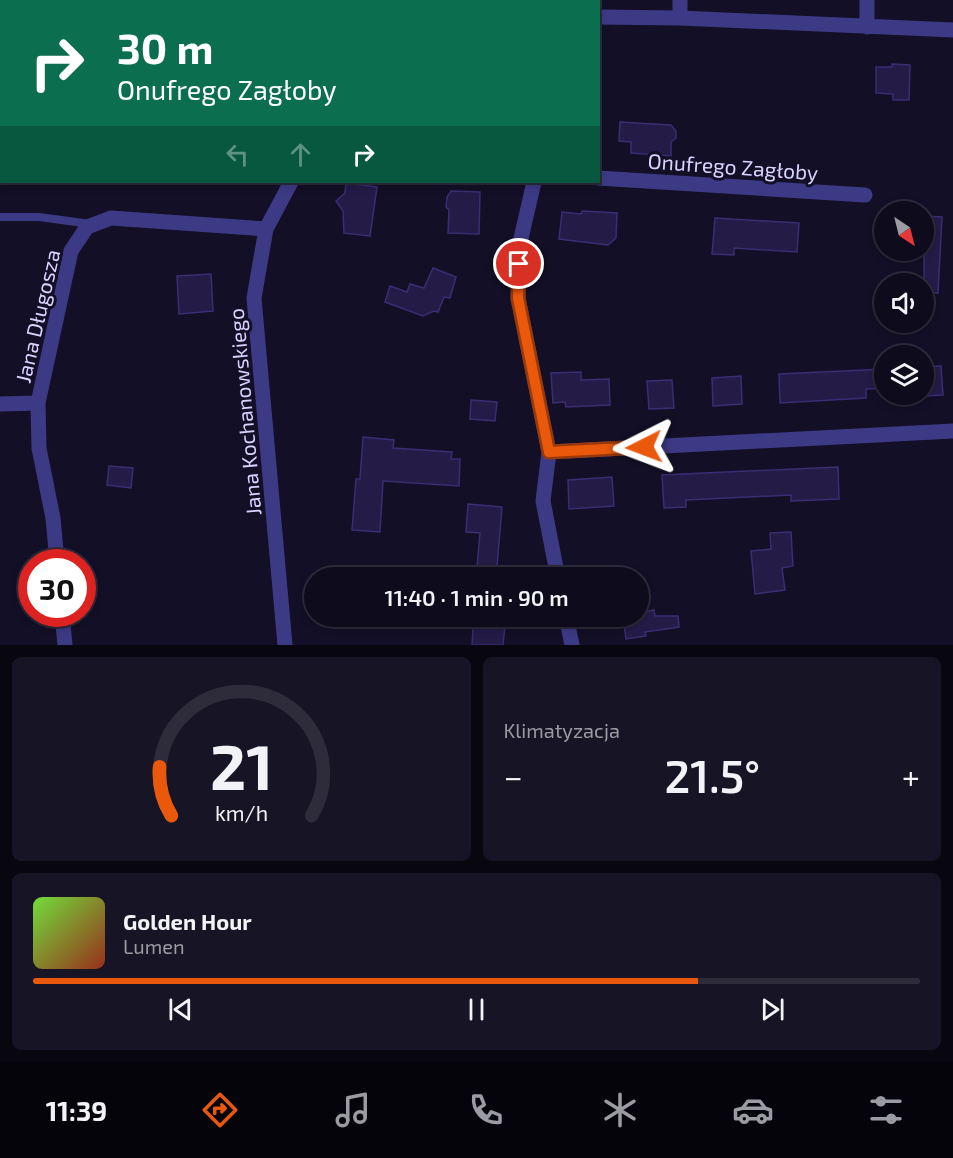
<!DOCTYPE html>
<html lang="pl">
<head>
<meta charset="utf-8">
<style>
  :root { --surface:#0e0b1c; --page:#171425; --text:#f1f3f6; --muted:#9b9ba3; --line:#2e2b3b; --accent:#ea580c }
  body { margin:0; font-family:"Exo 2",sans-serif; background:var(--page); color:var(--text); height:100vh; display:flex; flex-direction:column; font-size:22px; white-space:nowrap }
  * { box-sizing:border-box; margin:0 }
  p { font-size:20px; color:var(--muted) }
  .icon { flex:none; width:33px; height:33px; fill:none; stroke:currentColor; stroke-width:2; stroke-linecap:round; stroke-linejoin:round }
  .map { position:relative; height:645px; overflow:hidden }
  .panel { display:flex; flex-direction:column; gap:12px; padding:12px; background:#08060f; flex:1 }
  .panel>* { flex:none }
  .hud { position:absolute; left:0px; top:0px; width:600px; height:183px; box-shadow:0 3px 9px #0003,0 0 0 2px var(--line); background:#0b6e4f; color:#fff; overflow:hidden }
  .needle { width:39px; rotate:145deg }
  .fabs { position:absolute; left:874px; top:201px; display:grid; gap:12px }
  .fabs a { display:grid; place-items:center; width:60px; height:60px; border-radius:50%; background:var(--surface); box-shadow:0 3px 9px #0003,0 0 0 2px var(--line); font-size:30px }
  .speed { position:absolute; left:18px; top:549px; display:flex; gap:12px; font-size:30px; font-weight:700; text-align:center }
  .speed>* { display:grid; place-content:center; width:78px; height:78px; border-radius:50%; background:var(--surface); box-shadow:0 3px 9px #0003,0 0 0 2px var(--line); line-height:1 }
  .speed .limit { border:9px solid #d22; background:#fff; color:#111 }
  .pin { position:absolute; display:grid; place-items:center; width:51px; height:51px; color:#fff; margin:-26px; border:3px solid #fff; border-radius:50%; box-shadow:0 2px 6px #0007 }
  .me { position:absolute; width:66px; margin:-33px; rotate:267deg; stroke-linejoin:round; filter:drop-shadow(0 0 4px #0008) }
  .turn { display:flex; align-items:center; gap:21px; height:126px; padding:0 18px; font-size:27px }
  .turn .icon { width:78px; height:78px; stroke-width:2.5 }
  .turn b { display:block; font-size:42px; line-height:51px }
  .lanes { display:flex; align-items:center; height:57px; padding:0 18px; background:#0003; justify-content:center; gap:30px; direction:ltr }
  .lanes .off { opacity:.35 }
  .big { font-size:45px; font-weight:600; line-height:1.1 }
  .panel .card { flex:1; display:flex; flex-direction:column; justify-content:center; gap:9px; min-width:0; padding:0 21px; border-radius:9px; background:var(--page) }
  .panel .dial { align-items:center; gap:0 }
  .dial svg { height:156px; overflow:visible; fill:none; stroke:var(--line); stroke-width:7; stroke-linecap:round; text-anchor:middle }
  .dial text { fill:var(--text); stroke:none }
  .song { display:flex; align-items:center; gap:18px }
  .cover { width:72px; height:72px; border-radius:9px; background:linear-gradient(135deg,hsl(100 70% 55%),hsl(10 70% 35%)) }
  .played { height:6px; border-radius:3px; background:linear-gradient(90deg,var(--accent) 75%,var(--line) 75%) }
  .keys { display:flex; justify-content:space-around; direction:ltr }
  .heat { display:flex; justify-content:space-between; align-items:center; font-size:33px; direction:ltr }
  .panel .tiles { flex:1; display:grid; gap:12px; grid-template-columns:1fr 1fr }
  .card:last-child { grid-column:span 2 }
  .trip { position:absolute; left:304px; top:567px; width:345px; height:60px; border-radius:30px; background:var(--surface); box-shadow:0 3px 9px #0003,0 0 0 2px var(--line); font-weight:600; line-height:60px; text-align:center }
  .dock { display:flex; height:96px; justify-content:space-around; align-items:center; background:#06040b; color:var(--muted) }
  .dock .icon { width:42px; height:42px }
  .dock .on { color:var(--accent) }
  .dock b { font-size:27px; color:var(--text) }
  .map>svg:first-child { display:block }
  .building { fill:#241b47; stroke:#3b2d73; stroke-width:1.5 }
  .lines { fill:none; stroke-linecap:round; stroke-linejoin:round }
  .service { stroke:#3d3a85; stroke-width:8 }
  .minor { stroke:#3d3a85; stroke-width:15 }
  .route-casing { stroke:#983908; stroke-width:15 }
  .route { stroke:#ea580c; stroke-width:10 }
  .labels { text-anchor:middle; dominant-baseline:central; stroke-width:6; stroke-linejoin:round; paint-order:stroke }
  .street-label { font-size:21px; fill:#d9d4ff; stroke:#130f26 }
</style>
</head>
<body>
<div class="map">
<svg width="953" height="645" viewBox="0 0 953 645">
  <rect width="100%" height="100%" fill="#130f26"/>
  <path class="building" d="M 892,64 L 910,65 L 909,100 L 893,100 L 893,94 L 876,93 L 876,67 L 892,67 Z
    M 620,122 L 671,125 L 676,131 L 676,138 L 671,142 L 671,156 L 631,153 L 631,142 L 619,141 Z
    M 346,183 L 377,187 L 370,236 L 344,233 L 343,211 L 336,201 L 345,193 Z
    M 451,191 L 480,192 L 479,234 L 448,233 L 449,210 L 446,207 L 447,197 Z
    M 582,211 L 617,213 L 616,238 L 608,245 L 559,239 L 562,212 L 581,214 Z
    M 924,216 L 942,217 L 938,293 L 924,292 Z
    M 715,218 L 799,223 L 797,252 L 734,248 L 734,255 L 712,254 Z
    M 433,268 L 456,277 L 450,298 L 444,297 L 438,312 L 434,311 L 423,316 L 385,302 L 390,286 L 407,292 L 410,284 L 424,288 Z
    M 211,274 L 213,311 L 179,314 L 177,276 Z
    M 941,366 L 943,395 L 924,396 L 924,367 Z
    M 885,369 L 885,388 L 866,389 L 866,398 L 780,403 L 779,374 Z
    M 581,372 L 581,380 L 609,379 L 610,405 L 566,407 L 565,402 L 553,403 L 551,373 Z
    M 741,376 L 742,404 L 713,406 L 712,378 Z
    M 672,380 L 674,408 L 649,409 L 647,381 Z
    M 471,400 L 497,402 L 495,421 L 470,419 Z
    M 363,437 L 394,440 L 393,448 L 452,452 L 451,459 L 460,459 L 459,486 L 383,481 L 380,532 L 352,530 L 356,479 L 360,479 Z
    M 109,466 L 133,468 L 131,488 L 107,485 Z
    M 838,467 L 839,499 L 791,501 L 791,495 L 686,500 L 686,507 L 664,508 L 662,475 Z
    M 612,477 L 614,506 L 569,509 L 568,480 Z
    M 468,504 L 502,507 L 496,578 L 476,578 L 480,533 L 466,532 Z
    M 791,532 L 793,566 L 782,568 L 785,590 L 755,594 L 751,551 L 771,549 L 770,533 Z
    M 654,610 L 655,616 L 678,616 L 679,627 L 645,632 L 646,636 L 626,639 L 623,616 L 639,616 L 639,613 Z
    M 474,616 L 506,616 L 503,645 L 472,645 Z"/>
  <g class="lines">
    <path class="service" d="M 489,0 L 489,2
      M 0,217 L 39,217 L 91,224"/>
    <path class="minor" d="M 289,0 L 297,2
      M 680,0 L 680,18
      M 598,17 L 680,18 L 953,30
      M 867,27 L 867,0
      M 598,178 L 865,195
      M 534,182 L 519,247 L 518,298 L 549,452 L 543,501 L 558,578
      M 0,404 L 38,403
      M 549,452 L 953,431
      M 57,562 L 53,518 L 39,448 L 38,403 L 71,251 L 87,227 L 111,218 L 266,229
      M 62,614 L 65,645
      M 566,616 L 572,645
      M 285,645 L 254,298 L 266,229 L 291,182"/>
  </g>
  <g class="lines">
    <g class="route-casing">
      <path id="route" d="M 519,264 L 518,298 L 549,452 L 644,447"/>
    </g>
    <use href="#route" class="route"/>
  </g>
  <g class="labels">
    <g class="street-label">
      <text transform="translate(733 166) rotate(4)">Onufrego Zagłoby</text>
      <text transform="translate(37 316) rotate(-77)">Jana Długosza</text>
      <text transform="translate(244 412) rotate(-95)">Jana Kochanowskiego</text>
    </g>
  </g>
</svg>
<div class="fabs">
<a><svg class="needle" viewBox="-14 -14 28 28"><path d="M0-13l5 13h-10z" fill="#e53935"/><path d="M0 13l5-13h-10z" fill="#9b9ba3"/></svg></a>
<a><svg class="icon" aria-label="sound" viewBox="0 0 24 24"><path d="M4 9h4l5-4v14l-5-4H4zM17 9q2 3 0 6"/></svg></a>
<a><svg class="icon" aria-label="layers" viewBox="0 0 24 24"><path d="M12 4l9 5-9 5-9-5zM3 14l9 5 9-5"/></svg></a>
</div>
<div class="speed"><div class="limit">30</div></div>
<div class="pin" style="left:519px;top:264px;background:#d93025"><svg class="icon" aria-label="arrive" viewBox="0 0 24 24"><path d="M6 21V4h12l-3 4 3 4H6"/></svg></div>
<svg class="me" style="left:644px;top:447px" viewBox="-20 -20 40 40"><path d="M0-17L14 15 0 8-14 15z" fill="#ea580c" stroke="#fff" stroke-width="4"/></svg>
<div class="trip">11:40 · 1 min · 90 m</div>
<div class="hud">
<div class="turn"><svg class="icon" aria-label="right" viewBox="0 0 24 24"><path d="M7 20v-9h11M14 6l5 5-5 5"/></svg><div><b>30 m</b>Onufrego Zagłoby</div></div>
<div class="lanes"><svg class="icon off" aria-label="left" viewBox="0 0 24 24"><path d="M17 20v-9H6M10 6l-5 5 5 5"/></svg><svg class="icon off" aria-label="ahead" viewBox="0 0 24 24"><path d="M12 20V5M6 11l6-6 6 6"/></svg><svg class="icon" aria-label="right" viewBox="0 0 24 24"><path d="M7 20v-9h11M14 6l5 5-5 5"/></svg></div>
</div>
</div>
<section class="panel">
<div class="tiles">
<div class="card dial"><svg viewBox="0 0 100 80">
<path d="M14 69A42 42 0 1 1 86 69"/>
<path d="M14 69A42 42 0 0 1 8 44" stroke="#ea580c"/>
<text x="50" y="56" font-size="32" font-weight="700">21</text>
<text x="50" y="72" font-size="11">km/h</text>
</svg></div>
<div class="card"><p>Klimatyzacja</p>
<div class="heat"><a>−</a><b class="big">21.5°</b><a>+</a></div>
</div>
<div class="card">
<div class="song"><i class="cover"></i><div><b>Golden Hour</b><p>Lumen</p></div></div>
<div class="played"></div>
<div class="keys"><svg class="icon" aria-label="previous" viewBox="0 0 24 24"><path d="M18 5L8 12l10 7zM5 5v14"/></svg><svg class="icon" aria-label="pause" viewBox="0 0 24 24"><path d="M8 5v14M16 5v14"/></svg><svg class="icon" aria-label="next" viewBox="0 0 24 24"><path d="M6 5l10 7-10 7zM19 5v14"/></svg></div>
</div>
</div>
</section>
<nav class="dock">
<b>11:39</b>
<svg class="icon on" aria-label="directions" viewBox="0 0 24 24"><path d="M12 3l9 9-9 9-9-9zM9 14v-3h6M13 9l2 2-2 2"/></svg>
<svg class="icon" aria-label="music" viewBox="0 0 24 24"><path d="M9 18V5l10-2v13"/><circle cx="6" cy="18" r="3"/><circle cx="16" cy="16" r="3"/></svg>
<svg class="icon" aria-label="phone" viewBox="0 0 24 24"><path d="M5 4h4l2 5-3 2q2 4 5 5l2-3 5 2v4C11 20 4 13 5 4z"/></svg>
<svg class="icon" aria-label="climate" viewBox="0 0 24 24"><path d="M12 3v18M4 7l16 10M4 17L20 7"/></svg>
<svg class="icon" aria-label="car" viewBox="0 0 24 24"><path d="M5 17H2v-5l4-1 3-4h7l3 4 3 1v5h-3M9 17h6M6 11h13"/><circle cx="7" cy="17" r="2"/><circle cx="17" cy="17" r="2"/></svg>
<svg class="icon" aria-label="filters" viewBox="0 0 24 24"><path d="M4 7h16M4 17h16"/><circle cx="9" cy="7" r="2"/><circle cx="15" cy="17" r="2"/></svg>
</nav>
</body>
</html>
